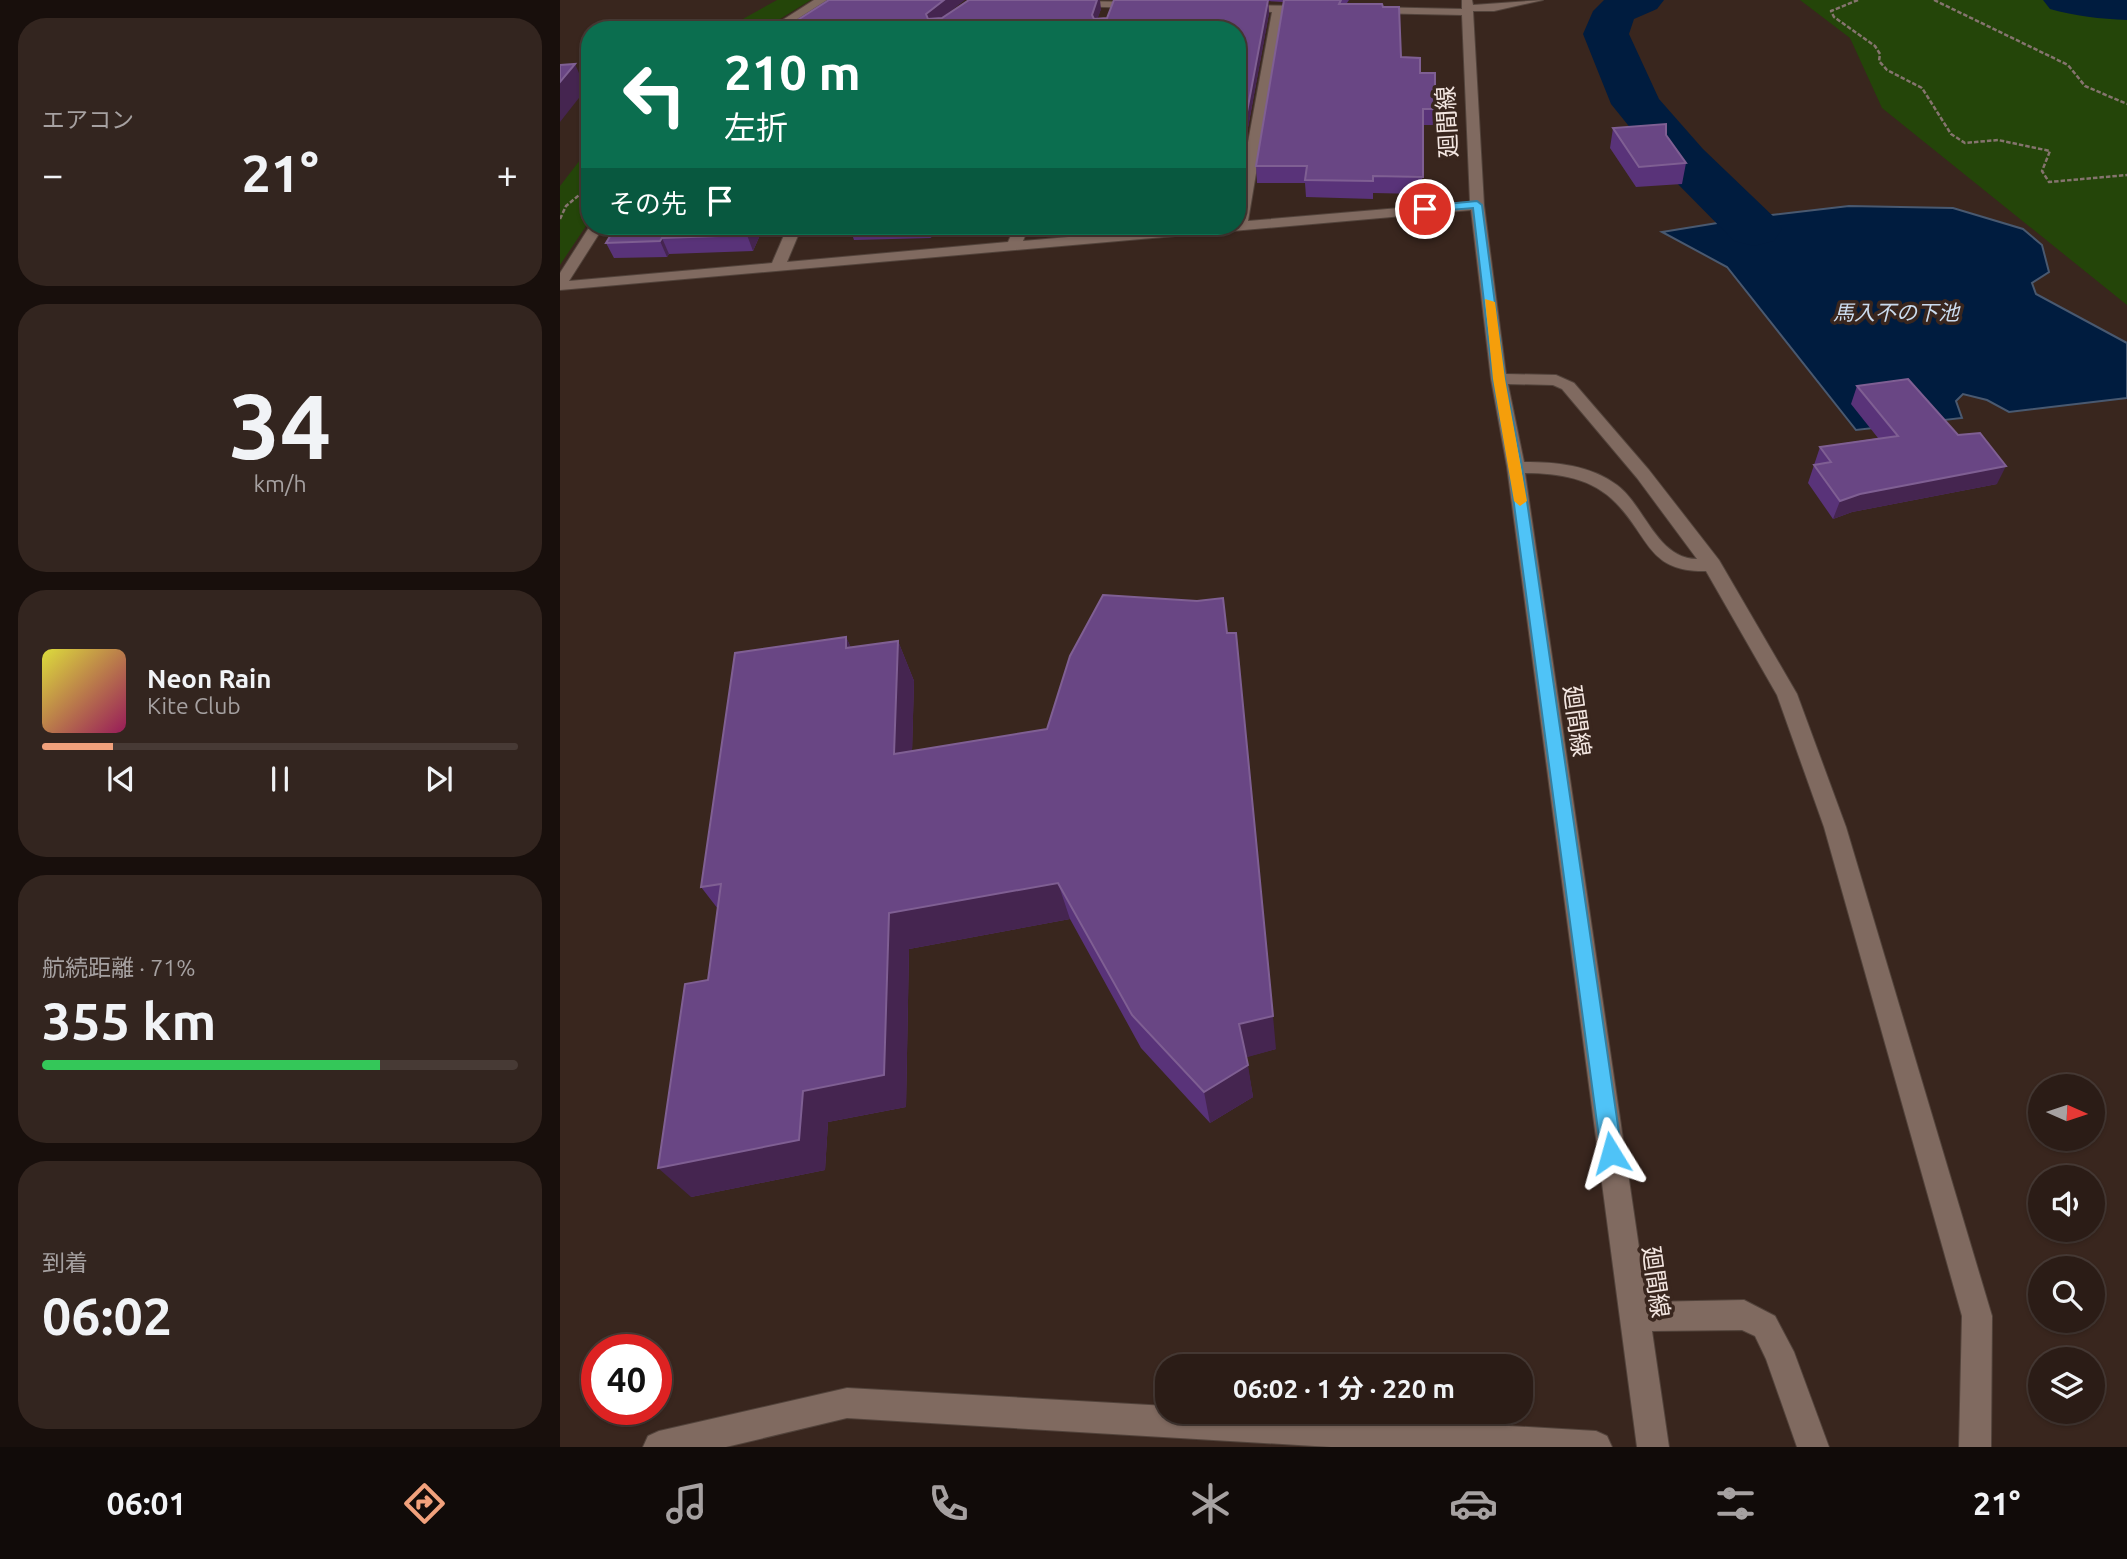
<!DOCTYPE html>
<html lang="ja">
<head>
<meta charset="utf-8">
<style>
  :root { --surface:#2b1c16; --page:#33251f; --text:#f1f3f6; --muted:#a6a1a1; --line:#473a35; --accent:#f1a17c }
  body { margin:0; font-family:Ubuntu,"Noto Sans JP",sans-serif; background:var(--page); color:var(--text); height:100vh; display:flex; flex-direction:column; font-size:26px; white-space:nowrap }
  * { box-sizing:border-box; margin:0 }
  p { font-size:23px; color:var(--muted) }
  .icon { flex:none; width:38px; height:38px; fill:none; stroke:currentColor; stroke-width:2; stroke-linecap:round; stroke-linejoin:round }
  .map { position:relative; flex:1; overflow:hidden }
  .panel { display:flex; flex-direction:column; gap:18px; padding:18px; background:#180f0c; width:560px }
  .panel>* { flex:none }
  .hud { position:absolute; left:21px; top:21px; width:665px; height:214px; border-radius:28px; box-shadow:0 2px 5px #0004,0 0 0 2px var(--line); background:#0b6e4f; color:#fff; overflow:hidden }
  .needle { width:46px; rotate:93deg }
  .controls { position:absolute; left:1468px; top:1074px; display:grid; gap:14px }
  .controls a { display:grid; place-items:center; width:77px; height:77px; border-radius:50%; background:var(--surface); box-shadow:0 2px 5px #0004,0 0 0 2px var(--line); font-size:35px }
  .speed { position:absolute; left:21px; top:1334px; display:flex; gap:14px; font-size:35px; font-weight:700; text-align:center }
  .speed>* { display:grid; place-content:center; width:91px; height:91px; border-radius:50%; background:var(--surface); box-shadow:0 2px 5px #0004,0 0 0 2px var(--line); line-height:1 }
  .speed .limit { border:10px solid #d22; background:#fff; color:#111 }
  .pin { position:absolute; display:grid; place-items:center; width:60px; height:60px; color:#fff; margin:-30px; border:4px solid #fff; border-radius:50%; box-shadow:0 2px 7px #0007 }
  .me { position:absolute; width:77px; margin:-38px; rotate:352deg; stroke-linejoin:round; filter:drop-shadow(0 0 5px #0008) }
  .turn { display:flex; align-items:center; gap:24px; height:147px; padding:0 28px; font-size:32px }
  .turn .icon { width:91px; height:91px; stroke-width:2.5 }
  .turn b { display:block; font-size:49px; line-height:60px }
  .then { display:flex; align-items:center; height:66px; padding:0 28px; background:#0003; gap:14px; font-size:26px }
  .big { font-size:52px; font-weight:700; line-height:1.1 }
  .panel .card { flex:1; display:flex; flex-direction:column; justify-content:center; gap:10px; min-width:0; padding:0 24px; border-radius:28px; background:var(--page) }
  .panel .dial { align-items:center; gap:0 }
  .dial b { font-size:91px; line-height:1 }
  .song { display:flex; align-items:center; gap:21px }
  .cover { width:84px; height:84px; border-radius:10px; background:linear-gradient(135deg,hsl(60 70% 55%),hsl(330 70% 35%)) }
  .played { height:7px; border-radius:4px; background:linear-gradient(90deg,var(--accent) 15%,var(--line) 15%) }
  .keys { display:flex; justify-content:space-around; direction:ltr }
  .heat { display:flex; justify-content:space-between; align-items:center; font-size:38px; direction:ltr }
  .charge { height:10px; border-radius:5px; background:linear-gradient(90deg,#34c759 71%,var(--line) 0) }
  .trip { position:absolute; left:595px; top:1354px; width:378px; height:70px; border-radius:28px; background:var(--surface); box-shadow:0 2px 5px #0004,0 0 0 2px var(--line); font-weight:700; line-height:70px; text-align:center }
  .tabs { display:flex; height:112px; justify-content:space-around; align-items:center; background:#110b09; color:var(--muted) }
  .tabs .icon { width:49px; height:49px }
  .tabs .selected { color:var(--accent) }
  .tabs b { font-size:32px; color:var(--text) }
  main { display:flex; flex:1; min-height:0 }
  .map>svg:first-child { display:block }
  .green { fill:#244509 }
  .water { fill:#001c3f; stroke:#495970; stroke-width:2 }
  .lines { fill:none; stroke-linecap:round; stroke-linejoin:round }
  .river { fill:#001c3f; fill-rule:evenodd }
  .minor-casing { stroke:#52433b; stroke-width:2 }
  .path { stroke:#85746e; stroke-width:2.5; stroke-dasharray:4.5 2; stroke-linecap:butt }
  .minor { fill:#806a60; fill-rule:evenodd }
  .wall { fill:#593379 }
  .shaded-wall { fill:#452550 }
  .building { fill:#694684; stroke:#7f5f93; stroke-width:2 }
  .route { fill:#4fc3f7; stroke:#337fa1; stroke-width:2 }
  .slow { fill:#f59e0b }
  .labels { text-anchor:middle; dominant-baseline:central; stroke-width:7; stroke-linejoin:round; paint-order:stroke }
  .far-water-label { font-size:21px; font-style:italic; fill:#cbdcef; stroke:#39261e }
  .street-label { font-size:24px; fill:#f3e6e1; stroke:#39261e }
</style>
</head>
<body>
<main>
<section class="panel">
<div class="card"><p>エアコン</p>
<div class="heat"><a>−</a><b class="big">21°</b><a>+</a></div>
</div>
<div class="card dial"><b>34</b><p>km/h</p></div>
<div class="card">
<div class="song"><i class="cover"></i><div><b>Neon Rain</b><p>Kite Club</p></div></div>
<div class="played"></div>
<div class="keys"><svg class="icon" aria-label="previous" viewBox="0 0 24 24"><path d="M18 5L8 12l10 7zM5 5v14"/></svg><svg class="icon" aria-label="pause" viewBox="0 0 24 24"><path d="M8 5v14M16 5v14"/></svg><svg class="icon" aria-label="next" viewBox="0 0 24 24"><path d="M6 5l10 7-10 7zM19 5v14"/></svg></div>
</div>
<div class="card"><p>航続距離 · 71%</p><b class="big">355 km</b><div class="charge"></div></div>
<div class="card"><p>到着</p><b class="big">06:02</b></div>
</section>
<div class="map">
<svg width="1567" height="1447" viewBox="0 0 1567 1447">
  <rect width="100%" height="100%" fill="#39261e"/>
  <path class="green" d="M 217,0 L 251,0 L 202,30 L 163,30 Z
    M 1240,0 L 1553,0 L 1567,8 L 1567,305 L 1322,108 L 1290,38 Z
    M 30,147 L 30,220 L 0,265 L 0,186 Z"/>
  <path class="water" d="M 1289,206 L 1393,208 L 1463,229 L 1482,245 L 1489,272 L 1472,283 L 1476,294 L 1567,343 L 1567,398 L 1449,412 L 1427,400 L 1403,394 L 1396,401 L 1402,418 L 1296,430 L 1167,267 L 1102,232 L 1194,217 Z"/>
  <g class="lines">
    <path class="river" d="M 1044,0 L 1104,0 L 1097,9 L 1074,19 L 1069,34 L 1099,99 L 1143,149 L 1214,217 L 1222,229 L 1214,241 L 1194,246 L 1174,241 L 1105,171 L 1051,104 L 1023,34 L 1033,11 Z
      M 1483,0 L 1567,0 L 1567,20 C 1540,19 1515,16 1490,9 Z"/>
    <g class="minor-casing">
      <path id="minor" d="M 254,0 L 267,0 L 220,30 L 207,30 Z
        M 902,0 L 912,0 L 913,5 L 983,0 L 934,11 L 913,11 L 924,205 L 946,374 L 996,375 L 1014,383 L 1089,470 L 1159,560 L 1237,694 L 1286,827 L 1432,1316 L 1431,1447 L 1399,1447 L 1402,1316 L 1264,827 L 1217,695 L 1146,571 C 1088,572 1090,538 1056,503 C 1032,478 999,473 965,473 L 1087,1302 L 1184,1300 L 1215,1316 L 1234,1352 L 1269,1447 L 1237,1447 L 1206,1359 L 1195,1336 L 1182,1330 L 1092,1331 L 1109,1447 L 1077,1447 L 947,467 L 931,379 L 911,210 L 0,290 L 0,273 L 30,226 L 44,226 L 9,281 L 212,263 L 228,226 L 242,226 L 227,262 L 448,242 L 455,226 L 469,226 L 463,241 L 633,226 L 677,226 L 677,202 L 712,12 L 677,10 L 676,8 L 681,5 L 750,6 L 755,9 L 750,12 L 723,12 L 688,221 L 910,202 L 902,15 L 810,13 L 805,10 L 810,7 L 902,9 ZM 948,384 L 993,385 L 1002,389 L 1077,478 L 1137,559 C 1097,559 1085,506 1057,485 C 1030,465 996,462 964,462 Z
        M 513,1 L 579,2 L 584,5 L 579,8 L 509,6 L 509,2 Z
        M 287,1388 L 607,1406 L 607,1412 L 709,1412 L 1036,1431 L 1047,1436 L 1052,1447 L 771,1447 L 287,1418 L 166,1447 L 83,1447 L 88,1436 L 99,1431 Z"/>
    </g>
    <path class="path" d="M 1298,0 L 1271,11 L 1274,17 L 1315,46 L 1320,54 L 1319,61 L 1327,70 L 1362,88 L 1391,134 L 1405,143 L 1438,140 L 1490,151 L 1482,171 L 1489,182 L 1567,175
      M 1374,0 L 1508,65 L 1525,86 L 1567,104
      M 0,219 L 6,206 L 30,186"/>
    <use href="#minor" class="minor"/>
  </g>
  <path class="wall" d="M 554,0 L 789,0 L 787,3 L 781,3 L 781,4 L 823,7 L 841,57 L 860,73 L 875,109 L 874,125 L 863,125 L 862,194 L 813,193 L 813,199 L 746,197 L 745,183 L 697,183 L 696,166 L 724,2 L 708,1 L 709,13 L 678,182 L 677,30 L 382,18 L 541,9 L 537,19 L 547,18 Z
    M 1053,128 L 1106,135 L 1126,163 L 1122,184 L 1076,187 L 1050,148 Z
    M 204,226 L 193,251 L 109,254 L 107,257 L 54,258 L 46,243 Z
    M 289,226 L 375,226 L 371,238 L 294,240 Z
    M 380,226 L 453,226 L 451,230 L 440,230 L 439,227 Z
    M 1297,386 L 1437,484 L 1292,512 L 1273,519 L 1248,483 L 1260,447 L 1318,438 L 1291,404 Z
    M 286,637 L 291,648 L 338,641 L 354,681 L 352,751 L 716,1049 L 686,1057 L 693,1097 L 650,1123 L 581,1048 L 510,919 L 349,949 L 346,1107 L 268,1122 L 265,1170 L 131,1197 L 148,980 L 158,909 L 141,887 Z"/>
  <path class="shaded-wall" d="M 384,0 L 405,0 L 369,28 L 366,14 Z
    M 537,0 L 540,0 L 541,9 L 534,29 L 532,15 Z
    M 708,0 L 709,13 L 678,182 L 677,165 Z
    M 15,64 L 26,89 L 0,122 L 0,82 Z
    M 191,226 L 204,226 L 193,251 L 187,235 Z
    M 367,226 L 375,226 L 371,238 Z
    M 471,226 L 494,226 L 471,228 Z
    M 102,238 L 109,254 L 107,257 L 100,241 Z
    M 1446,466 L 1437,484 L 1292,512 L 1273,519 L 1280,501 L 1300,494 Z
    M 286,637 L 304,677 L 286,648 Z
    M 338,641 L 354,681 L 351,792 L 334,754 Z
    M 498,883 L 510,919 L 349,949 L 346,1107 L 268,1122 L 265,1170 L 131,1197 L 98,1168 L 243,1091 L 329,913 Z
    M 713,1016 L 716,1049 L 684,1058 L 679,1024 Z
    M 688,1065 L 693,1097 L 650,1123 L 644,1092 Z"/>
  <path class="building" d="M 269,0 L 384,0 L 366,14 L 368,19 L 382,18 L 409,0 L 537,0 L 532,15 L 534,19 L 547,18 L 554,0 L 708,0 L 677,165 L 677,30 L 222,30 Z
    M 724,0 L 781,0 L 779,4 L 822,4 L 823,7 L 839,7 L 841,57 L 860,58 L 860,73 L 875,73 L 875,109 L 863,109 L 863,177 L 813,176 L 813,181 L 745,180 L 747,166 L 696,166 Z
    M 15,64 L 0,82 L 0,65 Z
    M 1106,124 L 1106,135 L 1126,163 L 1079,167 L 1053,128 Z
    M 56,226 L 191,226 L 187,235 L 102,238 L 100,241 L 46,243 Z
    M 1348,379 L 1398,435 L 1420,433 L 1446,466 L 1300,494 L 1280,501 L 1254,465 L 1271,462 L 1260,447 L 1338,436 L 1297,386 Z
    M 543,595 L 637,601 L 663,598 L 667,633 L 676,633 L 713,1016 L 679,1024 L 688,1065 L 644,1092 L 572,1015 L 498,883 L 329,913 L 324,1075 L 243,1091 L 239,1140 L 98,1168 L 125,984 L 148,980 L 161,884 L 141,887 L 175,653 L 286,637 L 286,648 L 338,641 L 334,754 L 487,729 L 510,656 Z"/>
  <path class="route" d="M 917,201 L 922,205 L 945,379 L 962,467 L 1062,1153 L 1059,1160 L 1051,1163 L 1044,1160 L 1041,1153 L 949,467 L 933,379 L 913,208 L 865,212 L 860,209 L 865,206 Z"/>
  <path class="slow" d="M 925,299 L 935,302 L 945,379 L 967,501 L 960,506 L 954,501 L 933,379 Z"/>
  <g class="labels">
    <g class="far-water-label">
      <text x="1336" y="312">馬入不の下池</text>
    </g>
    <g class="street-label">
      <text transform="translate(887 122) rotate(-93)">廻間線</text>
      <text transform="translate(1017 721) rotate(82)">廻間線</text>
      <text transform="translate(1096 1282) rotate(82)">廻間線</text>
    </g>
  </g>
</svg>
<div class="controls">
<a><svg class="needle" viewBox="-14 -14 28 28"><path d="M0-13l5 13h-10z" fill="#e53935"/><path d="M0 13l5-13h-10z" fill="#a6a1a1"/></svg></a>
<a><svg class="icon" aria-label="sound" viewBox="0 0 24 24"><path d="M4 9h4l5-4v14l-5-4H4zM17 9q2 3 0 6"/></svg></a>
<a><svg class="icon" aria-label="search" viewBox="0 0 24 24"><circle cx="10" cy="10" r="6"/><path d="M15 15l6 6"/></svg></a>
<a><svg class="icon" aria-label="layers" viewBox="0 0 24 24"><path d="M12 4l9 5-9 5-9-5zM3 14l9 5 9-5"/></svg></a>
</div>
<div class="speed"><div class="limit">40</div></div>
<div class="pin" style="left:865px;top:209px;background:#d93025"><svg class="icon" aria-label="arrive" viewBox="0 0 24 24"><path d="M6 21V4h12l-3 4 3 4H6"/></svg></div>
<svg class="me" style="left:1051px;top:1153px" viewBox="-20 -20 40 40"><path d="M0-17L14 15 0 8-14 15z" fill="#4fc3f7" stroke="#fff" stroke-width="4"/></svg>
<div class="trip">06:02 · 1 分 · 220 m</div>
<div class="hud">
<div class="turn"><svg class="icon" aria-label="left" viewBox="0 0 24 24"><path d="M17 20v-9H6M10 6l-5 5 5 5"/></svg><div><b>210 m</b>左折</div></div>
<div class="then">その先<svg class="icon" aria-label="arrive" viewBox="0 0 24 24"><path d="M6 21V4h12l-3 4 3 4H6"/></svg></div>
</div>
</div>
</main>
<nav class="tabs">
<b>06:01</b>
<svg class="icon selected" aria-label="directions" viewBox="0 0 24 24"><path d="M12 3l9 9-9 9-9-9zM9 14v-3h6M13 9l2 2-2 2"/></svg>
<svg class="icon" aria-label="music" viewBox="0 0 24 24"><path d="M9 18V5l10-2v13"/><circle cx="6" cy="18" r="3"/><circle cx="16" cy="16" r="3"/></svg>
<svg class="icon" aria-label="phone" viewBox="0 0 24 24"><path d="M5 4h4l2 5-3 2q2 4 5 5l2-3 5 2v4C11 20 4 13 5 4z"/></svg>
<svg class="icon" aria-label="climate" viewBox="0 0 24 24"><path d="M12 3v18M4 7l16 10M4 17L20 7"/></svg>
<svg class="icon" aria-label="car" viewBox="0 0 24 24"><path d="M5 17H2v-5l4-1 3-4h7l3 4 3 1v5h-3M9 17h6M6 11h13"/><circle cx="7" cy="17" r="2"/><circle cx="17" cy="17" r="2"/></svg>
<svg class="icon" aria-label="filters" viewBox="0 0 24 24"><path d="M4 7h16M4 17h16"/><circle cx="9" cy="7" r="2"/><circle cx="15" cy="17" r="2"/></svg>
<b>21°</b>
</nav>
</body>
</html>
